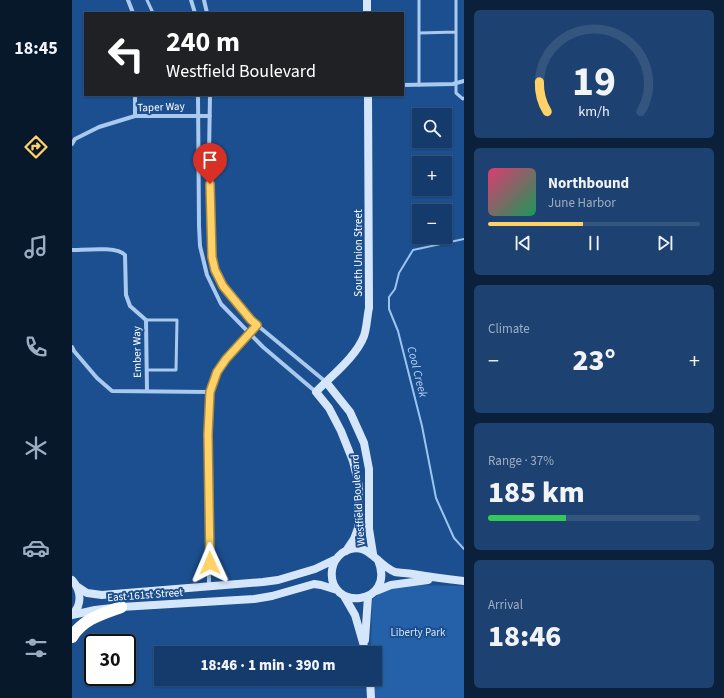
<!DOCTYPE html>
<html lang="en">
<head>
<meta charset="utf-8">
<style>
  :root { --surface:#143b6b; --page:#1d4271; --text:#f1f3f6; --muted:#9dadc1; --line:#33557e; --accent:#ffd166 }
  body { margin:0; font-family:"Source Sans 3",sans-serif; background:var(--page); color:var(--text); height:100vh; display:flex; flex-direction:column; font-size:15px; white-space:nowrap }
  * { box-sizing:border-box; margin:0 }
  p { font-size:13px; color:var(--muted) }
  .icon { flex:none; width:22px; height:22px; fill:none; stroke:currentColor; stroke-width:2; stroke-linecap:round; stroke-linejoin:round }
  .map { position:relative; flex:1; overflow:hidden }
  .drawer { display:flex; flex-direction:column; gap:10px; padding:10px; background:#0b203b; width:260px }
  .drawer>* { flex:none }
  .guide { position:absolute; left:12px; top:12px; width:320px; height:84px; border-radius:0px; box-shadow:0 1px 3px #0004,0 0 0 1px var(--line); background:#202124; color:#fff; overflow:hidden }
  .controls { position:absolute; left:340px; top:108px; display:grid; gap:8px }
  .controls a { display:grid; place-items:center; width:40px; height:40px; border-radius:0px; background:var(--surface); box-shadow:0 1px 3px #0004,0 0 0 1px var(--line); font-size:20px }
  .speed { position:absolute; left:12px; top:634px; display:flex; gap:8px; font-size:20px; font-weight:700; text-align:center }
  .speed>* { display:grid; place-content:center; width:52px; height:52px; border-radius:50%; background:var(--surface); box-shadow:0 1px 3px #0004,0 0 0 1px var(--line); line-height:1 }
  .speed .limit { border:2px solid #111; border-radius:6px; background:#fff; color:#111 }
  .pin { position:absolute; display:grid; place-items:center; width:34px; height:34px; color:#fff; margin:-41px -17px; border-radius:50% 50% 50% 0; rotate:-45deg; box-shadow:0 0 4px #0007 }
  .pin .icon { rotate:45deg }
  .me { position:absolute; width:44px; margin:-22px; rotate:359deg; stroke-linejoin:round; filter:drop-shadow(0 0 3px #0008) }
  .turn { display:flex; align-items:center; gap:14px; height:84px; padding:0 16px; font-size:18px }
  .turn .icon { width:52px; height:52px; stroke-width:2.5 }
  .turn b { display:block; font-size:28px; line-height:34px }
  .big { font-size:30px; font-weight:800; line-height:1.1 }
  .drawer .card { flex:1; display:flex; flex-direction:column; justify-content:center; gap:6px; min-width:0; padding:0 14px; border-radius:6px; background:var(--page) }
  .drawer .dial { align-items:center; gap:0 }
  .dial svg { height:104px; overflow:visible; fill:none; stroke:var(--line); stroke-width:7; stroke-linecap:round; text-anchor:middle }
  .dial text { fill:var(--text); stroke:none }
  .song { display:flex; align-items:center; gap:12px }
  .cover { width:48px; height:48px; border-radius:6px; background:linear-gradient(135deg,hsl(340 70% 55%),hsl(150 70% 35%)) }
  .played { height:4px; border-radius:2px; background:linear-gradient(90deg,var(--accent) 45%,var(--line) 45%) }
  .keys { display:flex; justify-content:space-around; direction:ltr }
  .heat { display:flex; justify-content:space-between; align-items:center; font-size:22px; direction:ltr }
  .charge { height:6px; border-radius:3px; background:linear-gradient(90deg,#34c759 37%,var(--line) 0) }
  .trip { position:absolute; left:82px; top:646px; width:228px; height:40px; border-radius:0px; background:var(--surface); box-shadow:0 1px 3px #0004,0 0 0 1px var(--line); font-weight:800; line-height:40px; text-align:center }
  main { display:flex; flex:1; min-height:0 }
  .dock { display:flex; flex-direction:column; width:72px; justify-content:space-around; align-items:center; background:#08182b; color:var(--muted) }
  .dock .icon { width:28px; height:28px }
  .dock .on { color:var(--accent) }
  .dock b { font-size:18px; color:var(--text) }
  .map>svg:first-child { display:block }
  .green { fill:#2461a8 }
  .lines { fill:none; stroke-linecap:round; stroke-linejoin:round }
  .stream { stroke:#9cc4f0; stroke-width:2 }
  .lane { stroke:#a9c9ee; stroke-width:3 }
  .street { stroke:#a9c9ee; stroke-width:4 }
  .secondary { stroke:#d6e6fa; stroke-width:8 }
  .highway { stroke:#fff; stroke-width:12 }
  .route-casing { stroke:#a68842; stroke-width:10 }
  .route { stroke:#ffd166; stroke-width:7 }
  .labels { text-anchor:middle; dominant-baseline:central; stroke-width:4; stroke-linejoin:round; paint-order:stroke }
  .street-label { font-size:11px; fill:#fff; stroke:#1b4f8f }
  .park-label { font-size:11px; fill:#cfe3fa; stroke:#1b4f8f }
  .water-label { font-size:12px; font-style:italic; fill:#b5d3f5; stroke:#1b4f8f }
</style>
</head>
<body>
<main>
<nav class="dock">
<b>18:45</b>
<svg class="icon on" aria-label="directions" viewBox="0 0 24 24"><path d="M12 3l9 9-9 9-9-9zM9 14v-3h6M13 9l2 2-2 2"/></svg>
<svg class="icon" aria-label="music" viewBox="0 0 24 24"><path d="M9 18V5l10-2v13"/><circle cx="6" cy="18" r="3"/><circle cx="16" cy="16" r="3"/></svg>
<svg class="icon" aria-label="phone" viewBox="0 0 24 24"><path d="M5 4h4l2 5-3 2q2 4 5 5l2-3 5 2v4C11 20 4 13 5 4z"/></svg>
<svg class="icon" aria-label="climate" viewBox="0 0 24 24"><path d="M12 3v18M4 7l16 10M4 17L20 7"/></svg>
<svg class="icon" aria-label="car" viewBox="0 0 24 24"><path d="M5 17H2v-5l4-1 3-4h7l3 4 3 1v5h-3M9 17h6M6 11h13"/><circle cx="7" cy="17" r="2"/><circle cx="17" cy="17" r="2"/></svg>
<svg class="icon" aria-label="filters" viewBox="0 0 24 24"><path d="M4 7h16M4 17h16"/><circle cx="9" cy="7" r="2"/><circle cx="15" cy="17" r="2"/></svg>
</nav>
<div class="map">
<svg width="392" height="698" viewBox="0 0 392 698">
  <rect width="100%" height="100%" fill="#1b4f8f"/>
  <path class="green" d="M 344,585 L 392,586 L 392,698 L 299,698 L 299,679 L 303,679 L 303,653 L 299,653 L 300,601 C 309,587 329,587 344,585 Z"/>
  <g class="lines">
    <path class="stream" d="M 392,239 L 341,250 L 327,273 L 323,289 L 317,297 L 317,309 L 326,331 L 350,426 L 364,498 L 382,538 L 392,549"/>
    <path class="lane" d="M 75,0 L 81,13
      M 384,0 L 384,93 L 391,99 L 392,98
      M 347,33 L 384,32
      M 347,85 L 347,0
      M 74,320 L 105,320 L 104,370 L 75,370"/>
    <path class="street" d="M 56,0 L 61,13
      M 119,0 L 123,13
      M 132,0 L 135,13
      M 331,85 L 381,84 L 392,81
      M 63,95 L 63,116
      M 126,95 L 127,226 L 128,246 L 135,275 L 149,304 L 191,347 L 244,392
      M 138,95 L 137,155 L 140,257 L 143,270 L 151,286 L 179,320 L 254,382
      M 0,144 L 3,139 L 27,127 L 63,116 L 138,116
      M 0,250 C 12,250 45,246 53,255 L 54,295 L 58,306 L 74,320 L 75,391
      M 0,347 L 2,351 L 25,378 L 40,391 L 138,392
      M 137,586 L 136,434 L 138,392 L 145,372 L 154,359 L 185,325"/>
    <path class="secondary" d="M 295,0 L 295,13
      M 254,382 L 278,412 L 292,443 L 297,469 L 297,529 L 301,554
      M 274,551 L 282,539 L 286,528 L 287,486 L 281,461 L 269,431 L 257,408 L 244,392 C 259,376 284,357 292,336 C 295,327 295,317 297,308 L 296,95
      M 306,560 C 325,606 255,612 260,570 C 261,563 265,557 270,553 C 295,537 304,565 323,572 C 328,573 335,573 341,574 C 358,577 374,579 392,581
      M 0,580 C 10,591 10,605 0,615
      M 6,587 L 15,593 L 30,595 L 191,582 L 206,580 L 243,569 L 264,559
      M 304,591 L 319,585 L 356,580
      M 272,596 L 283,615 L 294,653
      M 0,615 L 23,610 L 49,607 L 182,599 L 200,596 L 242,584 L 249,585 L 265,590
      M 293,640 L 296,597
      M 298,679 L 299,698"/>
    <path class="highway" d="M 0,637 C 11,619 30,614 49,607"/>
  </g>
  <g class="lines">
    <g class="route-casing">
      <path id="route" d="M 138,563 L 136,434 L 138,392 L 145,372 L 154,359 L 185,325 L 179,320 L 151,286 L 143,270 L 140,257 L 138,184"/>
    </g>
    <use href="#route" class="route"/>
  </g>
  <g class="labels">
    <g class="street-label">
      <text transform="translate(89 107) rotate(-2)">Taper Way</text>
      <text transform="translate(286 253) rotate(-90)">South Union Street</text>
      <text transform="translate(65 352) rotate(-91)">Ember Way</text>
      <text transform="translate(286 500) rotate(-94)">Westfield Boulevard</text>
      <text transform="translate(73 595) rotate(-4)">East 161st Street</text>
    </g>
    <g class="park-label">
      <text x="346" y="632">Liberty Park</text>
    </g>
    <g class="water-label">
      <text transform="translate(345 372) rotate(76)">Cool Creek</text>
    </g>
  </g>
</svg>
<div class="controls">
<a><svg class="icon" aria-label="search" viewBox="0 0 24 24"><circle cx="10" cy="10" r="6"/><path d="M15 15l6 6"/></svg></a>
<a>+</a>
<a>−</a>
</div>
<div class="speed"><div class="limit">30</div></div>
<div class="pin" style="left:138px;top:184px;background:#d93025"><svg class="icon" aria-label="arrive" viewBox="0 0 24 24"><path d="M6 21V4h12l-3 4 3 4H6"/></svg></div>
<svg class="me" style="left:138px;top:563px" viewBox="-20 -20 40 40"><path d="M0-17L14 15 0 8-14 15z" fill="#ffd166" stroke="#fff" stroke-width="4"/></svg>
<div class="trip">18:46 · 1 min · 390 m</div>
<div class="guide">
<div class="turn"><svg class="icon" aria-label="left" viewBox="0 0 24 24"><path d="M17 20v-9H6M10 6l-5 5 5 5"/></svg><div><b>240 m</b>Westfield Boulevard</div></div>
</div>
</div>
<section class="drawer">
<div class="card dial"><svg viewBox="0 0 100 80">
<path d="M14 69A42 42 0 1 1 86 69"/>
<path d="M14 69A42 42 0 0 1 8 46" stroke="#ffd166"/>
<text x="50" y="56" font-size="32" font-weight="700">19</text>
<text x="50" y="72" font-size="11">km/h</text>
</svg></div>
<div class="card">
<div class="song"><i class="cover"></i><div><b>Northbound</b><p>June Harbor</p></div></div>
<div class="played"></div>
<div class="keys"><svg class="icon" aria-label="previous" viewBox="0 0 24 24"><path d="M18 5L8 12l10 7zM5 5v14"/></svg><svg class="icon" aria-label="pause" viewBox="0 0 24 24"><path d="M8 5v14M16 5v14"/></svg><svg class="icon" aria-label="next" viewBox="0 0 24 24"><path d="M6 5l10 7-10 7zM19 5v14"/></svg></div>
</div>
<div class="card"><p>Climate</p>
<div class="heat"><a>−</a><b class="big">23°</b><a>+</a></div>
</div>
<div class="card"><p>Range · 37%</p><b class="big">185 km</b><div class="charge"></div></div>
<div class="card"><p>Arrival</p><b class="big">18:46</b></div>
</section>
</main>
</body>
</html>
